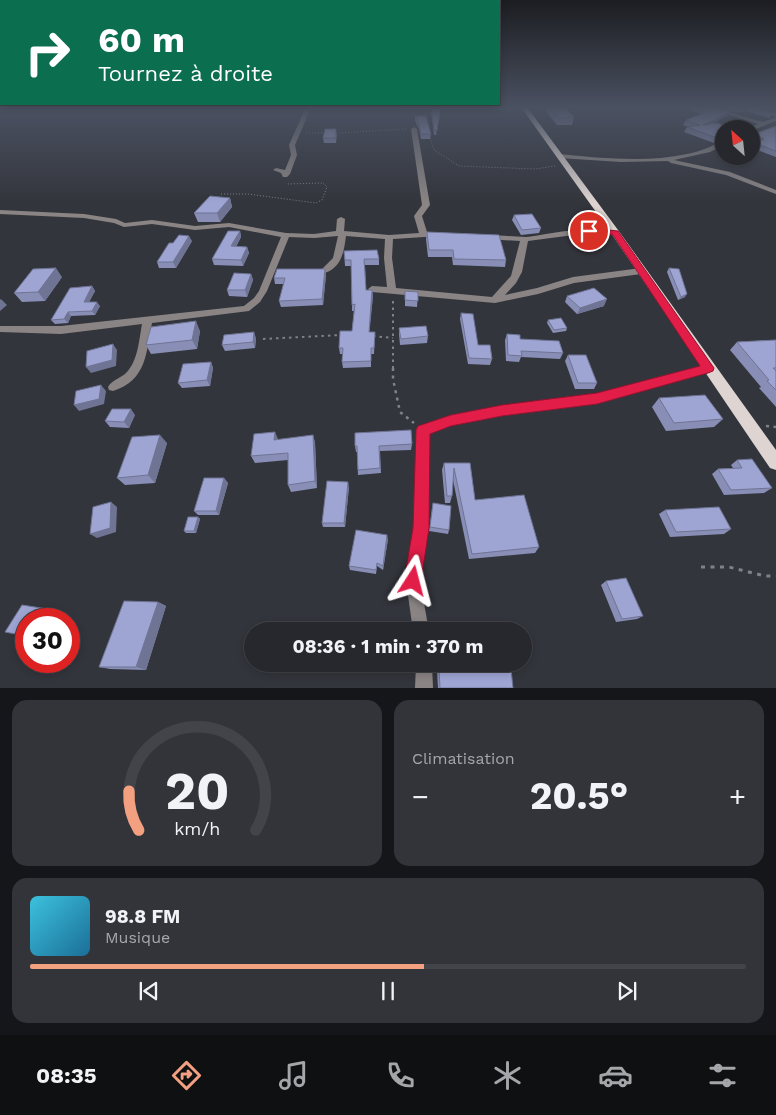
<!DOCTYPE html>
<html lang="fr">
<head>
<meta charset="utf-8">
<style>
  :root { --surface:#26282d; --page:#323439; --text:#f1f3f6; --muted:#a4a6aa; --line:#424449; --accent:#f2a080 }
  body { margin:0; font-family:"Work Sans",sans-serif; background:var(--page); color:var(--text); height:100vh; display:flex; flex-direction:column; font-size:19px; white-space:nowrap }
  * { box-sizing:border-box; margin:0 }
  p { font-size:16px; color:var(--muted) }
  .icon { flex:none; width:28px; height:28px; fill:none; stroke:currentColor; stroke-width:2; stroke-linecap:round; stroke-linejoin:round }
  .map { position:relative; height:688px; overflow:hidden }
  .panel { display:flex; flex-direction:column; gap:12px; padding:12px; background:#151619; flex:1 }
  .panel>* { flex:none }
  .banner { position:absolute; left:0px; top:0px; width:500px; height:105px; box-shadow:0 2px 8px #0003,0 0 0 1px var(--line); background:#0b6e4f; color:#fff; overflow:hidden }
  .needle { width:32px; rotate:333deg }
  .fabs { position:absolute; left:715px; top:120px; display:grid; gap:10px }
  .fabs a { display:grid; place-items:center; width:45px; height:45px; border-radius:50%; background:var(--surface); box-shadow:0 2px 8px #0003,0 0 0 1px var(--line); font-size:25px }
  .speed { position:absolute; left:15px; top:608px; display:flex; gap:10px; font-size:25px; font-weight:700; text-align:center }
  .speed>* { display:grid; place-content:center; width:65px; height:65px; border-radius:50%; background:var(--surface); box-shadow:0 2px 8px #0003,0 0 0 1px var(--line); line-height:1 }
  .speed .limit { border:8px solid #d22; background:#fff; color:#111 }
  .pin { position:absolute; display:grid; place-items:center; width:42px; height:42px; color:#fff; margin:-21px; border:2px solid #fff; border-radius:50%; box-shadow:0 1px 5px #0007 }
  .me { position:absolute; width:55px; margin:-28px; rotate:9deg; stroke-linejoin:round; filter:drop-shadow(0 0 4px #0008) }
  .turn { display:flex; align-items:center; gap:18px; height:105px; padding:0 15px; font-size:22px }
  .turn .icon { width:65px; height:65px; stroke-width:2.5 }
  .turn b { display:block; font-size:35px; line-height:42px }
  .big { font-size:38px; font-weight:700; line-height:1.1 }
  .panel .tile { flex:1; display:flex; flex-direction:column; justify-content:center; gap:8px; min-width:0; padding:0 18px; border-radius:15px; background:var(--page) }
  .panel .dial { align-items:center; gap:0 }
  .dial svg { height:130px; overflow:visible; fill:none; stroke:var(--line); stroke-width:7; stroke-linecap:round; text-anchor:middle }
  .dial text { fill:var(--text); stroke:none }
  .song { display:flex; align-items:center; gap:15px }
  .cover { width:60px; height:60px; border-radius:8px; background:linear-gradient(135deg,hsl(190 70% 55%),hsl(200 70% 35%)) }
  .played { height:5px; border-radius:2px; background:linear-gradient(90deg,var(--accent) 55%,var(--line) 55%) }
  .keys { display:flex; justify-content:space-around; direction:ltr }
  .heat { display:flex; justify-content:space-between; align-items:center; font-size:28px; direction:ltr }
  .panel .tiles { flex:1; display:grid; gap:12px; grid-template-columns:1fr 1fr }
  .tile:last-child { grid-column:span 2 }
  .trip { position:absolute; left:244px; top:622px; width:288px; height:50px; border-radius:25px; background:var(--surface); box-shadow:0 2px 8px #0003,0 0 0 1px var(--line); font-weight:700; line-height:50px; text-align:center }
  .tabs { display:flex; height:80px; justify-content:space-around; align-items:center; background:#0f1012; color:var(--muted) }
  .tabs .icon { width:35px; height:35px }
  .tabs .on { color:var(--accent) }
  .tabs b { font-size:22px; color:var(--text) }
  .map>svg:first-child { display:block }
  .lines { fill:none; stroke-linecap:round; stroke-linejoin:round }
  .path-far3 { stroke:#818288; stroke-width:1; stroke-dasharray:1 2; stroke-linecap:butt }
  .path-far2 { stroke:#818288; stroke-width:2; stroke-dasharray:2.5 4; stroke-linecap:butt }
  .path-far1 { stroke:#818288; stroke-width:2.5; stroke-dasharray:3 4.5; stroke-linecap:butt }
  .path { stroke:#818288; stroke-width:3; stroke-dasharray:4 5.5; stroke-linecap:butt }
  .street { fill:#8a8584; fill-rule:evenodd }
  .primary { fill:#ded5d2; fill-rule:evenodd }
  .wall { fill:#888eb5 }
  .shaded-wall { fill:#6f7494 }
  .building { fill:#9ea5d3; stroke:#6f7494 }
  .route { fill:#e11d48; stroke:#92132f }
</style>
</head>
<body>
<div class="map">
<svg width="776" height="688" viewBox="0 0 776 688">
  <rect width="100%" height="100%" fill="#33353c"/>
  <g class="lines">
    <path class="path-far3" d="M 279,107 L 300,108
      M 577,107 L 598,109 L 612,107
      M 306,133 L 326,133
      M 336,133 L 406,129
      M 429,135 L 434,150 L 459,166 L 535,169 L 555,166
      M 221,194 L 248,194 L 316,203 L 322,200 L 327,187 L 323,183 L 286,184"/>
    <path class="path-far2" d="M 393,301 L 393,369
      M 373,336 L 393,338
      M 263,339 L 341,335"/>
    <path class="path-far1" d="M 393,368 L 393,379 L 400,412 L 414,423
      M 766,426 L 776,427"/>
    <path class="path" d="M 701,567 L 729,567 L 765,576 L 776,576"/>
    <path class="street" d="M 306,107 L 527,107 L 524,109 L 310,110 L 295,145 L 297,155 L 290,174 L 287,177 L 283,177 L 281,173 L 273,170 L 276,168 L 285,170 L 291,155 L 289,145 Z
      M 704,107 L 711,107 L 763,122 L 776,117 L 776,121 L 751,131 L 749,128 L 758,124 Z
      M 743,107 L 750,107 L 776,113 L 776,117 Z
      M 414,127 L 417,129 L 430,205 L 422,216 L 427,232 L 440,232 L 444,234 L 440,236 L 393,239 L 392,258 L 396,288 L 492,297 L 511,276 L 520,241 L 484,239 L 484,235 L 487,235 C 500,235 513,237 526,237 C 546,235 604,222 619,232 L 615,234 L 589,233 L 528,241 L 522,272 L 516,283 L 505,295 L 537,288 L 573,277 L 641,268 L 645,271 L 641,274 L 574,283 L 538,294 L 495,303 L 372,292 L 368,289 L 372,286 L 387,287 L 384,258 L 385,239 L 346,236 C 344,251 342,267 325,273 L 321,270 L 333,258 L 338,236 L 314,238 L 289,237 L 267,291 L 260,302 L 249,311 L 152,323 C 146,353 147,380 113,391 L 109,390 L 108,387 C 112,380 121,378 126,373 C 138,361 139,340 142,324 L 61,334 L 0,332 L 0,326 L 61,326 L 244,306 L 254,298 L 259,291 L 281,237 L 229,227 L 195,230 L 152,224 L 124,227 L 114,223 L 84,218 L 0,214 L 0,210 L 84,214 L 116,219 L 125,223 L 152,220 L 195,226 L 229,223 L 286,233 L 314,234 L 336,231 L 337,219 L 341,217 L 345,219 L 344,231 L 389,235 L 419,233 L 414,216 L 422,205 L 411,129 Z
      M 724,141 L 724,145 L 710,152 L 674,160 L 730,172 L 776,190 L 776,194 L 726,175 L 671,163 L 668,161 L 621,162 L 559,158 L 556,156 L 559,154 C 601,158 645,163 687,154 C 700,152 711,146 724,141 Z
      M 709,364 L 713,365 L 714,368 L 713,371 L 597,404 L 502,416 L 451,425 L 429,433 L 428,528 L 420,581 L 429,631 L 413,631 L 406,581 L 414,528 L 417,430 L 419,426 L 451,415 L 502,406 L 597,394 Z
      M 416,664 L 432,664 L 433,688 L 415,688 Z"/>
    <path class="primary" d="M 521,107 L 527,107 L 618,230 L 776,450 L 776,470 L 770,468 L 611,233 Z"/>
  </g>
  <path class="wall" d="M 431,107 L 440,111 L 436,135 L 434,135 L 431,111 Z
    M 546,107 L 565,107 L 574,117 L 572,125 L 557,125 L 545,110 Z
    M 680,107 L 713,107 L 730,112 L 727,116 L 713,123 L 735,129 L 714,143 L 684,132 L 687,127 L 688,127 L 683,125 L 686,120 L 702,114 Z
    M 716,107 L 753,107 L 773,113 L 770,117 L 769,118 L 746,111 L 736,112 Z
    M 756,107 L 776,107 L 776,111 Z
    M 415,116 L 431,134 L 430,139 L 421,139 L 419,129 L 415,121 Z
    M 776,126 L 776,157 L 752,148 L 755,143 L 757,142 L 751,139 L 754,134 Z
    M 337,134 L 336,143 L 324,143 L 323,138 Z
    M 230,198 L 232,207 L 220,222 L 198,222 L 194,213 Z
    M 514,215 L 541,228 L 539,233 L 521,235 L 512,220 Z
    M 240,231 L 241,237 L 236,247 L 247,247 L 249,253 L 243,266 L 214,265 L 212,259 Z
    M 427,232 L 506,260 L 505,267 L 453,265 L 452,257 L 428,257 L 426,239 Z
    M 192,241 L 176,268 L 159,268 L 157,262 L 173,243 Z
    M 344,251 L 379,259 L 379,265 L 365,265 L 366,290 L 372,290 L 373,296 L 369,332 L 375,332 L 374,354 L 371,354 L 371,367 L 343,368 L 342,362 L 343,354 L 340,354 L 339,348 L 352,331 L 354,311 L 352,311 L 352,305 L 351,266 L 345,266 Z
    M 669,268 L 685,297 L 678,300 L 667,272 Z
    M 325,269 L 326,275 L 323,305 L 281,307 L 279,301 L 284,284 L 275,284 L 274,278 Z
    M 251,274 L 253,280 L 247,297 L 229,296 L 227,290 Z
    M 62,277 L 45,301 L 22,302 L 14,293 Z
    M 92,286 L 95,291 L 89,302 L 100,306 L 95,315 L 71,316 L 68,323 L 55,324 L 51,320 Z
    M 405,291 L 418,292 L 417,307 L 405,306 Z
    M 567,296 L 604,306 L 577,314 L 565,302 Z
    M 461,313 L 478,345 L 492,359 L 490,365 L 468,364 L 460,319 Z
    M 548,320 L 567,328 L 566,331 L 553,333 L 547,323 Z
    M 399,328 L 428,336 L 427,343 L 400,345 L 399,334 Z
    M 200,331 L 197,349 L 151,354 L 146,345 Z
    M 507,334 L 520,339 L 563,353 L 560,359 L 521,357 L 519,362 L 506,361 L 505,340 Z
    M 256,338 L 255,348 L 225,351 L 222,345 Z
    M 776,340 L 776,407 L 759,388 L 761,387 L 730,350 L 737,342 Z
    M 568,355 L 597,383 L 594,389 L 575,389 L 565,361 Z
    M 211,362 L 213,368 L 210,386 L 182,388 L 178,383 Z
    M 659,398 L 723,419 L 714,427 L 666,431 L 652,407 Z
    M 135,415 L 129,428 L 110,427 L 105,421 Z
    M 313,435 L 315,443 L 317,488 L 291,492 L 288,485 L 288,460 L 255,463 L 251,456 L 278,439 L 278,440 Z
    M 167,443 L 155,483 L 125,485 L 117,478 Z
    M 412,444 L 411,450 L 380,451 L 381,473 L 358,475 L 357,452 L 356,452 L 355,446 Z
    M 737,460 L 772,488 L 764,493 L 724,495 L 712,474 L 718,469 L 733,468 L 731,465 Z
    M 444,463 L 470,463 L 475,500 L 539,547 L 535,553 L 469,559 L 453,480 L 452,496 L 450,503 L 445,503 L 442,470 Z
    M 224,478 L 228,483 L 219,515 L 198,515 L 194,511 Z
    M 349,487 L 345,527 L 323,527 L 322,523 Z
    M 433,503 L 449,530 L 448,534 L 429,531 Z
    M 665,510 L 731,529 L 724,534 L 670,537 L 659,514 Z
    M 198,517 L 200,519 L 196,533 L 186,533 L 184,531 Z
    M 388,539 L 383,570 L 377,566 L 376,574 L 350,570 L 349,566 Z
    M 606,581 L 643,616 L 637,619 L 616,622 L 601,585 Z
    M 158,602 L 166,606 L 146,670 L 110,669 L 99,667 Z
    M 439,668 L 513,688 L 438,688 L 437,670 Z"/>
  <path class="shaded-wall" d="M 641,107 L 668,107 L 639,110 Z
    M 749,107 L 746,111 L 736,112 L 738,108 Z
    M 730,112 L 727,116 L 701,129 L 703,125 Z
    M 724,136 L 724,140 L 714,143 L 717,138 Z
    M 230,198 L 232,207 L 220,222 L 217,213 Z
    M 240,231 L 241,237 L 233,252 L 231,246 Z
    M 189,236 L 192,241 L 176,268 L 173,262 Z
    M 247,247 L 249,253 L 243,266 L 241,260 Z
    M 56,268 L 62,277 L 45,301 L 38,292 Z
    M 325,269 L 326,275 L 323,305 L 322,299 Z
    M 251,274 L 253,280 L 247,297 L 245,290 Z
    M 92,286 L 95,291 L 87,306 L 84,302 Z
    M 372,290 L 373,296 L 369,338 L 369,332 Z
    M 687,294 L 685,297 L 678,300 L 681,297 Z
    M 1,299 L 7,305 L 0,311 L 0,300 Z
    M 607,299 L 604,306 L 577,314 L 580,308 Z
    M 97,302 L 100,306 L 95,315 L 92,311 Z
    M 68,312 L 71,316 L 68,323 L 64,319 Z
    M 196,321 L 200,331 L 197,349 L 192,340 Z
    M 254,332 L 256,338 L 255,348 L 253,342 Z
    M 113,344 L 117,350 L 116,366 L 91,373 L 86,367 Z
    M 211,362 L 213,368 L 210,386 L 207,380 Z
    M 101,385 L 106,391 L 104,404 L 79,411 L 74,405 Z
    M 131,409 L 135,415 L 129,428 L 124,422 Z
    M 275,432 L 278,439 L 277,448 L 274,440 Z
    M 160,435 L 167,443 L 155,483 L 148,475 Z
    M 313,435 L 315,443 L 317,488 L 315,481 Z
    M 224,478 L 228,483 L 219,515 L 216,511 Z
    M 348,482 L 349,487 L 345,527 L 344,523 Z
    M 111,502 L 117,507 L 116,532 L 97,538 L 90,534 Z
    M 198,517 L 200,519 L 196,533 L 194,531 Z
    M 387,535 L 388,539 L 383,570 L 383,566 Z
    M 158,602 L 166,606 L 146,670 L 136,667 Z
    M 54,610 L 62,613 L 58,619 L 49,619 Z"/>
  <path class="building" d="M 431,107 L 441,107 L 437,130 L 434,130 Z
    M 550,107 L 565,107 L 574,117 L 559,118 Z
    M 695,107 L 713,107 L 730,112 L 703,125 L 717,123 L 735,129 L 724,129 L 724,136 L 717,138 L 687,127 L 700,125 L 686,120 L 709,111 Z
    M 750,107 L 753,107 L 773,113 L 772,113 Z
    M 415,116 L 426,116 L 431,134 L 421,134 L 419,124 Z
    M 776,126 L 776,151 L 755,143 L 764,139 L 754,134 Z
    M 325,129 L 336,129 L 336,138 L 323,138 Z
    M 210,196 L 230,198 L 217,213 L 194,213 Z
    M 532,214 L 541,228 L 522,230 L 514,215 Z
    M 228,231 L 240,231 L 231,246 L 247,247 L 241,260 L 212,259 Z
    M 427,232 L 499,235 L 506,260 L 454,259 L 453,250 L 429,250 Z
    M 179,235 L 189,236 L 173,262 L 157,262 L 169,243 L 173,243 Z
    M 377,250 L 379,259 L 364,259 L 366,290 L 372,290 L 369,332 L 375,332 L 374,348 L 371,348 L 371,361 L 342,362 L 343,348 L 339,348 L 340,331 L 352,331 L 355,304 L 352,305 L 351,260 L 345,260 L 344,251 Z
    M 56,268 L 38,292 L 14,293 L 33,269 Z
    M 669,268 L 679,269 L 687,294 L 681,297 Z
    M 277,269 L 325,269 L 322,299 L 279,301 L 285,278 L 274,278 Z
    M 234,273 L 251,274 L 245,290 L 227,290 Z
    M 92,286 L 84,302 L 97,302 L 92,311 L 68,312 L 64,319 L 51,320 L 70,288 Z
    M 594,288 L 607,299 L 580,308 L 567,296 Z
    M 405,291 L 418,292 L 418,301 L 405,300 Z
    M 461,313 L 473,314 L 478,345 L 490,345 L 492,359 L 469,358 Z
    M 561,318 L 567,328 L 554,330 L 548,320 Z
    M 196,321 L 192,340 L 146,345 L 151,327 Z
    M 426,326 L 428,336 L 401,339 L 399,328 Z
    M 254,332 L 253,342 L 222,345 L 224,335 Z
    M 507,334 L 520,335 L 520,339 L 559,341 L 563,353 L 521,351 L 522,356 L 508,355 Z
    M 776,340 L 776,368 L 773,368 L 776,371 L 776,390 L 767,381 L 769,380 L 737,342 Z
    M 113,344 L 112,360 L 86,367 L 87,351 Z
    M 568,355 L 586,355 L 597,383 L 578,383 Z
    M 211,362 L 207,380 L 178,383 L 183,364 Z
    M 101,385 L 99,399 L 74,405 L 76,391 Z
    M 705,395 L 723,419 L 674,423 L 659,398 Z
    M 112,409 L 131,409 L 124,422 L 105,421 Z
    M 411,430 L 412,444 L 379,446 L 380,468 L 358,470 L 357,446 L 355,446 L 355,433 Z
    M 275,432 L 274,440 L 313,435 L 315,481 L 288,485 L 288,453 L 251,456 L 254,434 Z
    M 160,435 L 148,475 L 117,478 L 132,437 Z
    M 752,459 L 772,488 L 731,490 L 718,469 L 742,468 L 737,460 Z
    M 444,463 L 470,463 L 475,500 L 524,495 L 539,547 L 472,554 L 454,468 L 452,496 L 447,496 Z
    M 204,478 L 224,478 L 216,511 L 194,511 Z
    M 327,481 L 348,482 L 344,523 L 322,523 Z
    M 111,502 L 110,528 L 90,534 L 93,507 Z
    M 433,503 L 451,506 L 449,530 L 430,527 Z
    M 719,507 L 731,529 L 676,532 L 665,510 Z
    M 188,517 L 198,517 L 194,531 L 184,531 Z
    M 356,530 L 387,535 L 383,566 L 377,563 L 376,570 L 349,566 Z
    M 626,578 L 643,616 L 622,619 L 606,581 Z
    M 124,601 L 158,602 L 136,667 L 99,667 Z
    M 22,605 L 54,610 L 49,619 L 26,619 L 26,636 L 5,632 Z
    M 439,668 L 511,669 L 513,688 L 440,688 Z"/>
  <linearGradient id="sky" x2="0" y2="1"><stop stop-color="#1c1d21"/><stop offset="0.53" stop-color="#4a5161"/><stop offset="1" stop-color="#4a5161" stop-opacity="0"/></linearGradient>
  <rect width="776" height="203" fill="url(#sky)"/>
  <path class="route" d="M 589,228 L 618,231 L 714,368 L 713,371 L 708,373 L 597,404 L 502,416 L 451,426 L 430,434 L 429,528 L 421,581 L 419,587 L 413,589 L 407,587 L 404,581 L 413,528 L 416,430 L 418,426 L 451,415 L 502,405 L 597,393 L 700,366 L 613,235 L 586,233 L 586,229 Z"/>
</svg>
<div class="fabs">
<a><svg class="needle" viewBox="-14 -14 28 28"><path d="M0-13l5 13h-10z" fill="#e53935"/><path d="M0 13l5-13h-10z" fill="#a4a6aa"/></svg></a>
</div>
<div class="speed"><div class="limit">30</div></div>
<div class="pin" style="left:589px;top:231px;background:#d93025"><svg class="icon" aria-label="arrive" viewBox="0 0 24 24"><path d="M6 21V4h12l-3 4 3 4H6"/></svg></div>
<svg class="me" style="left:413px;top:581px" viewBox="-20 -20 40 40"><path d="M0-17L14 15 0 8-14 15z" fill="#e11d48" stroke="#fff" stroke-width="4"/></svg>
<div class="trip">08:36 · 1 min · 370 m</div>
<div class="banner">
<div class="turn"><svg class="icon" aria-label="right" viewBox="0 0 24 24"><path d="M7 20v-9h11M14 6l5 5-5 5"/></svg><div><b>60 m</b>Tournez à droite</div></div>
</div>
</div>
<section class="panel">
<div class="tiles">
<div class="tile dial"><svg viewBox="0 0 100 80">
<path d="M14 69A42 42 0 1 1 86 69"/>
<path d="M14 69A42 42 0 0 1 8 45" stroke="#f2a080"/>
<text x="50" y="56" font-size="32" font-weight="700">20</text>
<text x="50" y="72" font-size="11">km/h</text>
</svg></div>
<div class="tile"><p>Climatisation</p>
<div class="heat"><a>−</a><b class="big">20.5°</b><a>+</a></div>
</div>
<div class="tile">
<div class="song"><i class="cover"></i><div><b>98.8 FM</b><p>Musique</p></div></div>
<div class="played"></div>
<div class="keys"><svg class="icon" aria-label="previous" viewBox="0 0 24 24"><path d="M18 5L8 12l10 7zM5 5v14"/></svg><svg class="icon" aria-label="pause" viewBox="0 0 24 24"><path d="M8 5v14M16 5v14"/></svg><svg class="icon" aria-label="next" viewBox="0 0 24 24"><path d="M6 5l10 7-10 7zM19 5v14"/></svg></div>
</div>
</div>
</section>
<nav class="tabs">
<b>08:35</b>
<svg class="icon on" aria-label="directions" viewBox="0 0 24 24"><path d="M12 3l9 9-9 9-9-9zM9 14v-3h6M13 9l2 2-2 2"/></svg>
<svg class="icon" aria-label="music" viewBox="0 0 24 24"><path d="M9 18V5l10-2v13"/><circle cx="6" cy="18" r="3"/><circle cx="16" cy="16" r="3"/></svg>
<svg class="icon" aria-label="phone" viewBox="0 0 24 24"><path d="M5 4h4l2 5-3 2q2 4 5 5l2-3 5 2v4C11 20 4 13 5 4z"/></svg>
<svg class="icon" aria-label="climate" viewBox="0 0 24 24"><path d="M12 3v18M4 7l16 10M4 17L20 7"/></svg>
<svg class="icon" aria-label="car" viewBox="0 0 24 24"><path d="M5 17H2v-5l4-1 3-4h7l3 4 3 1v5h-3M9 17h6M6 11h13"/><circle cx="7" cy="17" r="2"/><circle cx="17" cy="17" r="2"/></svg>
<svg class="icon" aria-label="filters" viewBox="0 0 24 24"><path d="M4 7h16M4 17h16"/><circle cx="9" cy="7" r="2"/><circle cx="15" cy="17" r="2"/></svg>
</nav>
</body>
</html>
